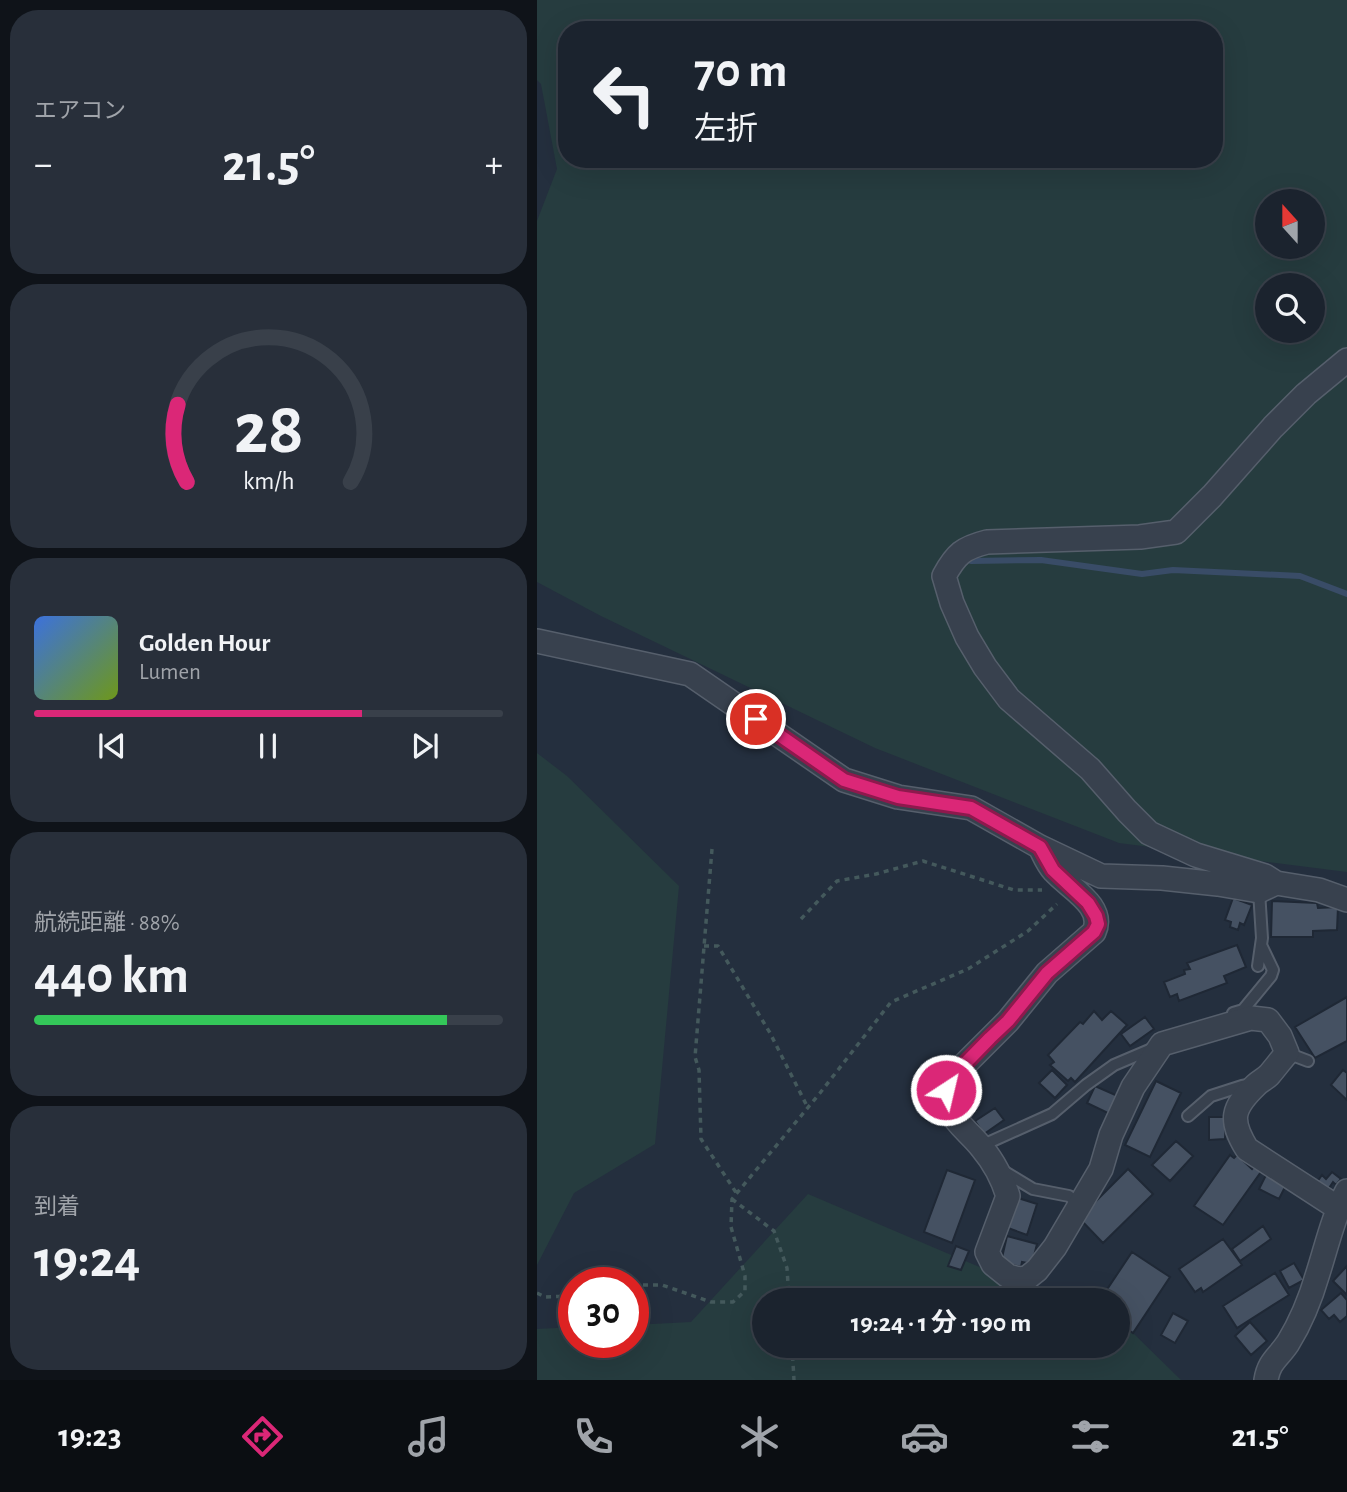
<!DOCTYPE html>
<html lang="ja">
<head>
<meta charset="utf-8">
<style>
  :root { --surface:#1b232e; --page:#282f3a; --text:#f1f3f6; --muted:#a0a4aa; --line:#39404a; --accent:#db2777 }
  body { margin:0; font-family:"Alegreya Sans","Noto Sans JP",sans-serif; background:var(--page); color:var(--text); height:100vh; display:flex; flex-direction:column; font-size:26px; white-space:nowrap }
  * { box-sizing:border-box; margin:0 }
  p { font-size:23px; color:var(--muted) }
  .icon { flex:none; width:38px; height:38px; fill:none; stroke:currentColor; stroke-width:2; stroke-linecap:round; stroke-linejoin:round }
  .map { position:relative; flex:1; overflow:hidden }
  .panel { display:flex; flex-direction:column; gap:10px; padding:10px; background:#0f1319; width:537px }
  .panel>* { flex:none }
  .banner { position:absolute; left:21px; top:21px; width:665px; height:147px; border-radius:28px; box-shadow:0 7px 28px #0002,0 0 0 2px var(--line); background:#1b232e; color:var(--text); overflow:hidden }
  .needle { width:46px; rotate:339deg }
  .tools { position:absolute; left:718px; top:189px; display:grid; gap:14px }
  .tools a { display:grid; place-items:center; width:70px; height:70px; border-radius:50%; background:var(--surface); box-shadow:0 7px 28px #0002,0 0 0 2px var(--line); font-size:35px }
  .speed { position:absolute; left:21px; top:1267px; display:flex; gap:14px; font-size:35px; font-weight:700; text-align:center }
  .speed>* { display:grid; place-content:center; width:91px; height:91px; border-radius:50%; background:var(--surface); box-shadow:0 7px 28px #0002,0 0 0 2px var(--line); line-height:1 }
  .speed .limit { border:10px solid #d22; background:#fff; color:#111 }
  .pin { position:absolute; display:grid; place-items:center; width:60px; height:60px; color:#fff; margin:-30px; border:4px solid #fff; border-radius:50%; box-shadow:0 2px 7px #0007 }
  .me { position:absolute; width:77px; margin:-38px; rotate:35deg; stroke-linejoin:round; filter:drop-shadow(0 0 5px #0008) }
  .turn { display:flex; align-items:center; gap:24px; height:147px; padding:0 21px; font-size:32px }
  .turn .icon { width:91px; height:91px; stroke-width:2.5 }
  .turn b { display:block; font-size:49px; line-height:60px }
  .big { font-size:52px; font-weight:700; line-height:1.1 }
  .panel .card { flex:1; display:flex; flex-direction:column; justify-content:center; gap:10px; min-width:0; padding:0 24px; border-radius:28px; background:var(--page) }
  .panel .dial { align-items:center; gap:0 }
  .dial svg { height:182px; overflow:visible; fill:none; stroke:var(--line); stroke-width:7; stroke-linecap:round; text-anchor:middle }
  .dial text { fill:var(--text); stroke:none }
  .song { display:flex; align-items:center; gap:21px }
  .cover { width:84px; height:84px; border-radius:10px; background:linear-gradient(135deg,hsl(220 70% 55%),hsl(80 70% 35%)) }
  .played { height:7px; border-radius:4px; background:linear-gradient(90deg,var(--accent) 70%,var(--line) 70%) }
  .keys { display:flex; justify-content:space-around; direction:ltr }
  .heat { display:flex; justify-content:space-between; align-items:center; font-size:38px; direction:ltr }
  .charge { height:10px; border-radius:5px; background:linear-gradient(90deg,#34c759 88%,var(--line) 0) }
  .trip { position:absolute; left:215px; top:1288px; width:378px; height:70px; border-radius:35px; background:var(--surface); box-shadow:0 7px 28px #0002,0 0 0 2px var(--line); font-weight:700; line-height:70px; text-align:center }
  .dock { display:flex; height:112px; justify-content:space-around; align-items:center; background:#0b0e12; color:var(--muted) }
  .dock .icon { width:49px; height:49px }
  .dock .selected { color:var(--accent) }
  .dock b { font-size:32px; color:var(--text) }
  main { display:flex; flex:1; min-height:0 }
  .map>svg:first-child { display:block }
  .green { fill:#263c3f; fill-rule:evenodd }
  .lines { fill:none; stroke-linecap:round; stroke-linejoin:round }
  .stream { stroke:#394c67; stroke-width:6 }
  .building { fill:#455162; stroke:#1f2835; stroke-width:2 }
  .service-casing { stroke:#565f6c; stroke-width:14 }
  .minor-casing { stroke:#565f6c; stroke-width:26 }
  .path { stroke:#44595c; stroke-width:3.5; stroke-dasharray:5 5; stroke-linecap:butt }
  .service { stroke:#38414e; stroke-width:10 }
  .minor { stroke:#38414e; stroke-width:23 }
  .route-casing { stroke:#8e194d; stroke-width:18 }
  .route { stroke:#db2777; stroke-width:12 }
</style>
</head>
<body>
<main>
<section class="panel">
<div class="card"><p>エアコン</p>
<div class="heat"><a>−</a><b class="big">21.5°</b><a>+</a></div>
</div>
<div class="card dial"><svg viewBox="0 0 100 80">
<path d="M14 69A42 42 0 1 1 86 69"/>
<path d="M14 69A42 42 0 0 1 10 35" stroke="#db2777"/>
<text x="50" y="56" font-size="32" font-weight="700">28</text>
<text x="50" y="72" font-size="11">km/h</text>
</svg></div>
<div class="card">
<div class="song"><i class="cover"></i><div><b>Golden Hour</b><p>Lumen</p></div></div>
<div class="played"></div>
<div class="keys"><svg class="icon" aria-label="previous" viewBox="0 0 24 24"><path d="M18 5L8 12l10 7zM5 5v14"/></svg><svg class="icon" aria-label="pause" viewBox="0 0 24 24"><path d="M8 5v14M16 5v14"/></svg><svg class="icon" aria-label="next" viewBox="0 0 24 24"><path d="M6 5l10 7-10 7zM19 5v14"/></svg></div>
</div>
<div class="card"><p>航続距離 · 88%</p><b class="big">440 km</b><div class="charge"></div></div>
<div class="card"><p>到着</p><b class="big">19:24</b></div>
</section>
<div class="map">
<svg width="810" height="1380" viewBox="0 0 810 1380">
  <rect width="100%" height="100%" fill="#242f3e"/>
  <path class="green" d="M 0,0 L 810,0 L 810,872 L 582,843 L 338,748 L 64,616 L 0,582 L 0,221 L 20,169 L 4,84 L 0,80 ZM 30,30 L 677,30 L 677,159 L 30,159 ZM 730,201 L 775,201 L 775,247 L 730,247 ZM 730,285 L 775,285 L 775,331 L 730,331 Z
    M 0,753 L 30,776 L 142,886 L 118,1144 L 37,1193 L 0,1265 Z
    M 271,1194 L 520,1300 L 228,1300 L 228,1346 L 581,1346 L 581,1326 L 596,1333 L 644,1380 L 0,1380 L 0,1329 L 37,1327 L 37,1342 L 96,1342 L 96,1325 L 154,1322 Z"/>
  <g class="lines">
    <path class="stream" d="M 434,561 L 504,560 L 605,574 L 636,570 L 763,576 L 810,594"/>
  </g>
  <path class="building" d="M 696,898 L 715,905 L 707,925 L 703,923 L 701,930 L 693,927 L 694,922 L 688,920 Z
    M 735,901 L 780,903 L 781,908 L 801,907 L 800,930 L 776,931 L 776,937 L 734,937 Z
    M 700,945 L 709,967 L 687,976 L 690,983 L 642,1001 L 640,994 L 633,997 L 627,982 L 648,974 L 647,970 L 653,969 L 650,963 Z
    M 810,997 L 810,1041 L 778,1058 L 758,1027 Z
    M 557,1011 L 565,1020 L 574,1011 L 590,1025 L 538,1082 L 534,1078 L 531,1081 L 513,1065 L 517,1062 L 511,1055 L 543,1022 L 546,1024 Z
    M 608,1017 L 617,1029 L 593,1046 L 584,1034 Z
    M 515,1070 L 530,1085 L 518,1098 L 502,1083 Z
    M 806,1070 L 810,1073 L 810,1100 L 794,1085 Z
    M 619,1081 L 644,1093 L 613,1157 L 588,1145 Z
    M 558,1086 L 583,1097 L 575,1115 L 550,1103 Z
    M 458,1108 L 467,1120 L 447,1134 L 438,1121 Z
    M 672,1117 L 689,1117 L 688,1139 L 672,1140 Z
    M 639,1141 L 656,1156 L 633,1181 L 615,1165 Z
    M 693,1155 L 697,1158 L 700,1155 L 715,1169 L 720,1163 L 726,1169 L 686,1225 L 657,1206 Z
    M 591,1169 L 616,1194 L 566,1243 L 542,1218 Z
    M 410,1170 L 438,1180 L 415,1243 L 387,1232 Z
    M 795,1172 L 804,1179 L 799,1185 L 796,1182 L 790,1191 L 780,1182 L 785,1175 L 789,1179 Z
    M 730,1173 L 750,1183 L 742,1199 L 722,1189 Z
    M 481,1198 L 500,1204 L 490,1235 L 471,1228 Z
    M 726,1226 L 734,1239 L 703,1261 L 695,1249 Z
    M 470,1236 L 500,1244 L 495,1264 L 485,1262 L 484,1267 L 464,1262 Z
    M 686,1239 L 705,1265 L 666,1292 L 664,1288 L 658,1292 L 642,1269 Z
    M 419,1246 L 432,1251 L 424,1270 L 411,1266 Z
    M 595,1252 L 633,1277 L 596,1333 L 581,1323 L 581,1300 L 563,1300 Z
    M 757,1263 L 767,1280 L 752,1288 L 743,1271 Z
    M 810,1266 L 810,1295 L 796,1281 Z
    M 738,1273 L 752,1295 L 700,1328 L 686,1306 Z
    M 464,1290 L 469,1296 L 478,1291 L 498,1291 L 498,1300 L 448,1300 Z
    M 804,1293 L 810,1300 L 810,1316 L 803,1322 L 797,1315 L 792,1319 L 784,1310 Z
    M 636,1313 L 651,1321 L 638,1343 L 624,1335 Z
    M 713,1322 L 730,1341 L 714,1355 L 698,1336 Z"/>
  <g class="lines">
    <g class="service-casing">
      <path id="service" d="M 721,966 L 725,938 L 722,891
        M 696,1013 L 706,1010 L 734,976 L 736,970 L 724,945
        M 750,1053 L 771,1061
        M 651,1116 L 674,1096 L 705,1086 L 716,1084
        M 444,1146 L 515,1114 L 549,1085 L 577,1065 L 617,1048
        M 463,1169 L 496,1189 L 532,1196 L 543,1205"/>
    </g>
    <g class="minor-casing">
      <path id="minor" d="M 810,360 L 769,394 L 736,427 L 675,496 L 639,532 L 603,537 L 450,542 C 426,548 419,554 407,576 L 415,603 L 430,637 L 448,667 L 472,699 L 553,769 L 590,811 L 612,833 L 659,855 L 728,876 L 739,883 L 782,890 L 810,900
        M 0,641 L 153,674 L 307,780 L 361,797 L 434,808 L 503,847 L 564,876 L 625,878 L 681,884 L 722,891 L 739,883
        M 503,847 C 507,855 511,865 517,871 C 532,888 569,906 557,932 L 510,973 L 471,1021 L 413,1079 C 397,1110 429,1127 445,1148 C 456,1161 466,1180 471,1196 L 450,1252 L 456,1264 L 471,1276 L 482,1279 L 490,1278 L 500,1270 L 518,1247 L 564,1169 L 574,1135 L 596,1087 L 625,1044 L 714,1018 L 731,1020 L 743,1036 L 750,1053 C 744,1060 738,1068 732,1075 C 728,1079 723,1081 719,1085 C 695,1108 692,1120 710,1149 L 801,1208
        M 729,1380 C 732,1361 741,1358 751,1343 C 764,1322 774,1297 781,1273 C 790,1245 796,1217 810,1191"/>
    </g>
    <path class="path" d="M 175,849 L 158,1057 L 162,1070 L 164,1139 L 200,1194
      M 264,919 L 300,881 L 339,874 L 386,861 L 477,890 L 505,890
      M 167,946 L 181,946 L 233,1033 L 271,1108
      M 195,1199 L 237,1231 L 250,1268 L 252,1300
      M 96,1285 L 125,1285 L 174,1302 L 196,1302 L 208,1291 L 208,1276 L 194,1227 L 195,1199 L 283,1093 L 354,1002 L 431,969 L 491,931 L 520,904
      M 0,1293 L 8,1297 L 37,1296
      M 255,1346 L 257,1380"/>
    <use href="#service" class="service"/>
    <use href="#minor" class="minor"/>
  </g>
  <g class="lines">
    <g class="route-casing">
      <path id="route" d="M 219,719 L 307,780 L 361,797 L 434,808 L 503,847 L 516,870 L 551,903 L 559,916 L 561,924 L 557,932 L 510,973 L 471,1021 L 453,1038 L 413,1079 L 409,1090"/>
    </g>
    <use href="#route" class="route"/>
  </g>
</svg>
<div class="tools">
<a><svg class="needle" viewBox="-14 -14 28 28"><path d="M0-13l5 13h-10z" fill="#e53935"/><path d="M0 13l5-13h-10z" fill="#a0a4aa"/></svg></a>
<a><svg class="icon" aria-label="search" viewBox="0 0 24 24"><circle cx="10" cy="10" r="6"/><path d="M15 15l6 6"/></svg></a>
</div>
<div class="speed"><div class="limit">30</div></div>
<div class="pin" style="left:219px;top:719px;background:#d93025"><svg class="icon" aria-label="arrive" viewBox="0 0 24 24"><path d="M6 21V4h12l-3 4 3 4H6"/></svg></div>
<svg class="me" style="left:409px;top:1090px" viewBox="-20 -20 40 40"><circle r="17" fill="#db2777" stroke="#fff" stroke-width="3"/><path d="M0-11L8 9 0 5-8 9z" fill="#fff"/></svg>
<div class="trip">19:24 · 1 分 · 190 m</div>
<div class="banner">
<div class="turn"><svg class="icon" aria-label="left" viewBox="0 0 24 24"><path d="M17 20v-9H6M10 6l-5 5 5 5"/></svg><div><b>70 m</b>左折</div></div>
</div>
</div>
</main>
<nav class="dock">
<b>19:23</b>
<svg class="icon selected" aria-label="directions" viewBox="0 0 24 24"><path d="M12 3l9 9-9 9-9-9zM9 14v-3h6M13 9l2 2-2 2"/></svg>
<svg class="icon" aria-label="music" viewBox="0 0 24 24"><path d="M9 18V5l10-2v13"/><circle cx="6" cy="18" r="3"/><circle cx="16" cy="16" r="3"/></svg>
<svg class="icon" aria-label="phone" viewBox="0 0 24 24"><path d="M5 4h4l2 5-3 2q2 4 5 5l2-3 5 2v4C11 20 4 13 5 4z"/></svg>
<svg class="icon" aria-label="climate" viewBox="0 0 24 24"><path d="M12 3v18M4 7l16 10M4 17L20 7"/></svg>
<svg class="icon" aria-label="car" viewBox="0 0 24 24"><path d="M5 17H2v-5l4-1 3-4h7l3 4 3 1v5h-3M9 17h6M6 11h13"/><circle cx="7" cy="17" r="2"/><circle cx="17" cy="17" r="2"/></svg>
<svg class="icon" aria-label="filters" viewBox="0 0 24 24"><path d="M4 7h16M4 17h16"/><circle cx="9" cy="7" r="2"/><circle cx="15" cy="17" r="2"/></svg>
<b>21.5°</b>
</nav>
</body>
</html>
